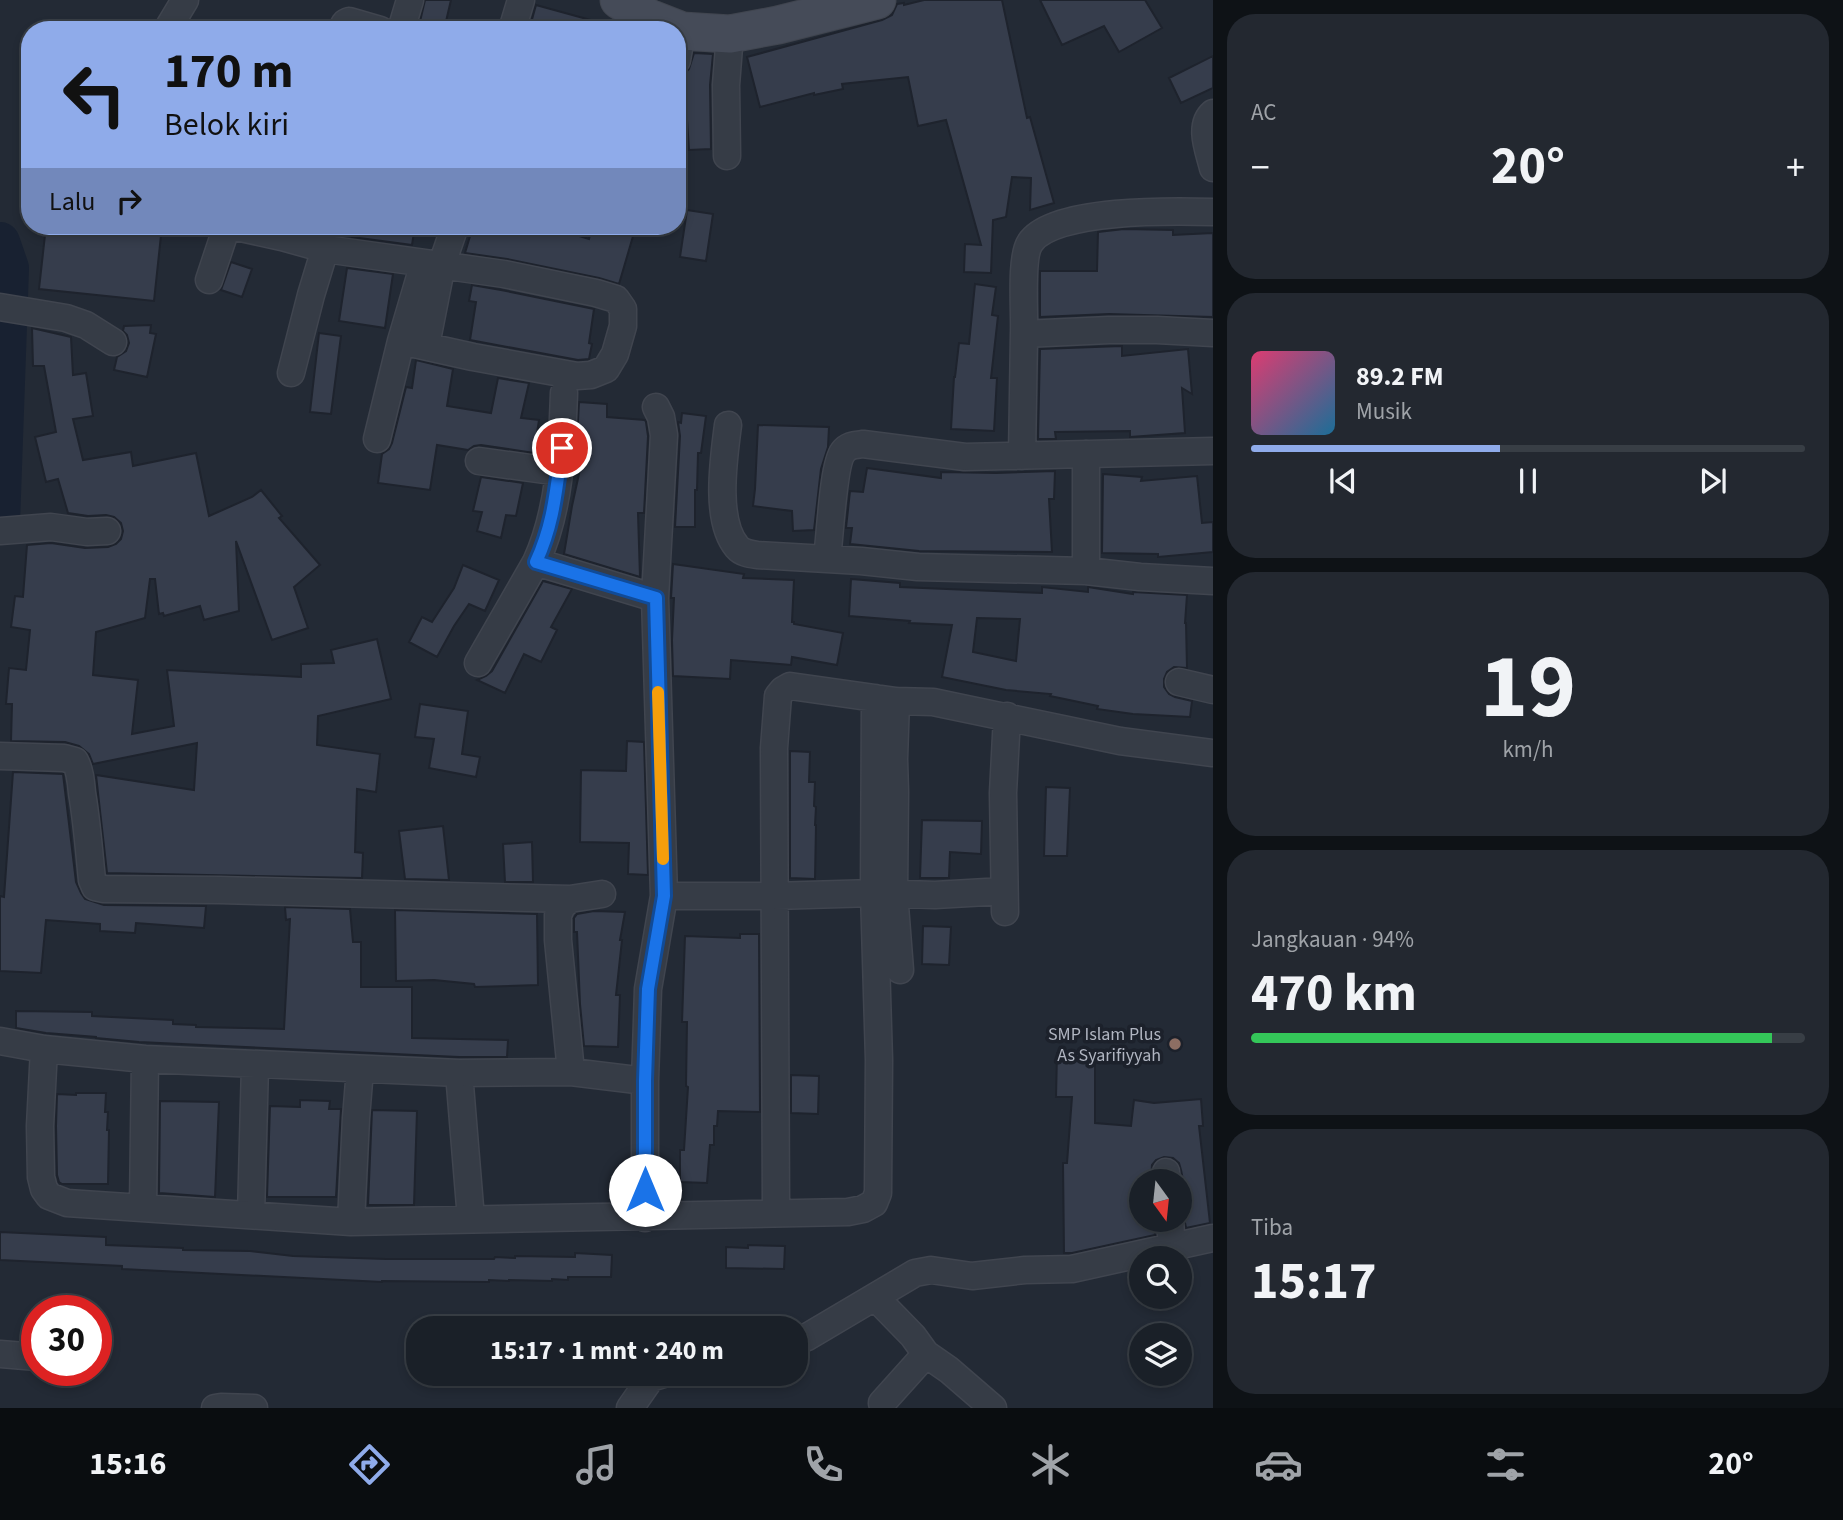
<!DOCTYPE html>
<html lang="id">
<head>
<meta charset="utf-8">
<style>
  :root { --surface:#1a2028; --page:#232830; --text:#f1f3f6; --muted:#9fa3a8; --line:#383e45; --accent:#8fabea }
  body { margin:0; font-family:"Source Sans 3",sans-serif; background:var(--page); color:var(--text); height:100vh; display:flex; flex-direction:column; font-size:26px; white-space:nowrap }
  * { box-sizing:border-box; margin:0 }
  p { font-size:23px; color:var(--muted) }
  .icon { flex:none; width:38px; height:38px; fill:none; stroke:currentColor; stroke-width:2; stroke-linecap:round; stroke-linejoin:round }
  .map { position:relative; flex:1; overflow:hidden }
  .drawer { display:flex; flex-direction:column; gap:14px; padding:14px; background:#0e1216; width:630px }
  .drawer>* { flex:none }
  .banner { position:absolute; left:21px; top:21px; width:665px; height:214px; border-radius:28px; box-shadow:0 4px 10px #0003,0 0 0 2px var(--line); background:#8fabea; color:#111; overflow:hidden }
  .needle { width:46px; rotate:165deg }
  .fabs { position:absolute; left:1129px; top:1169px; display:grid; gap:14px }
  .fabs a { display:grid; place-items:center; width:63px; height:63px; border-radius:50%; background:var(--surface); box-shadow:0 4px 10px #0003,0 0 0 2px var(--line); font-size:35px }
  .speed { position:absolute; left:21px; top:1295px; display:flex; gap:14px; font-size:35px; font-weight:700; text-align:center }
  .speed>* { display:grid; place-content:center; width:91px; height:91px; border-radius:50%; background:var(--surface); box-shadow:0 4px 10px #0003,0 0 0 2px var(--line); line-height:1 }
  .speed .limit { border:10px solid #d22; background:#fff; color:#111 }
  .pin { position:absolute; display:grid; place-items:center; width:60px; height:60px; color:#fff; margin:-30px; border:4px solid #fff; border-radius:50%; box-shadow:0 2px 7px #0007 }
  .me { position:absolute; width:77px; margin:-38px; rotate:0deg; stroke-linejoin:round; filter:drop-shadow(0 0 5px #0008) }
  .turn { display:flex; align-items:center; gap:24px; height:147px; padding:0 28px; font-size:32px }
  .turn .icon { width:91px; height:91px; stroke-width:2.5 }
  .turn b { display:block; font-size:49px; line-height:60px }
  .then { display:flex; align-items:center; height:66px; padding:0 28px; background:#0003; gap:14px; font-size:26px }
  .big { font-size:52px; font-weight:700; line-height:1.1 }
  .drawer .tile { flex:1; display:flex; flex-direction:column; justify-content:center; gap:10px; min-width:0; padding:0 24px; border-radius:28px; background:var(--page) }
  .drawer .dial { align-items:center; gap:0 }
  .dial b { font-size:91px; line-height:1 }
  .song { display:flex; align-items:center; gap:21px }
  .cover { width:84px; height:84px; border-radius:10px; background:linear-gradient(135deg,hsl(340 70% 55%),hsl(200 70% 35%)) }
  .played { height:7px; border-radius:4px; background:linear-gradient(90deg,var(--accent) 45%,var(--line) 45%) }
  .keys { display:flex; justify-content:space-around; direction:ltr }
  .heat { display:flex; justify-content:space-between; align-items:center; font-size:38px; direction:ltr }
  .charge { height:10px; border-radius:5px; background:linear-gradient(90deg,#34c759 94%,var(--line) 0) }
  .trip { position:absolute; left:406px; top:1316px; width:402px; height:70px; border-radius:28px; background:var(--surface); box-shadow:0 4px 10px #0003,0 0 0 2px var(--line); font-weight:700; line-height:70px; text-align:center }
  .tabs { display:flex; height:112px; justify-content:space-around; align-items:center; background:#0a0d10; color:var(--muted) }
  .tabs .icon { width:49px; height:49px }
  .tabs .current { color:var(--accent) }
  .tabs b { font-size:32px; color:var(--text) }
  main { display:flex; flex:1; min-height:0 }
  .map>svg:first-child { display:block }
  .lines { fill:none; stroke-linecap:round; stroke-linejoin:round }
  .river { stroke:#182131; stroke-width:40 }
  .building { fill:#363d4c; stroke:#1e232d; stroke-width:2; fill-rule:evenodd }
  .minor-casing { stroke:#40454f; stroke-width:29 }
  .secondary-casing { stroke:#40454f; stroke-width:39 }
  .minor { stroke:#363c46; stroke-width:26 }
  .secondary { stroke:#454b58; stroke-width:37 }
  .route-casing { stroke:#114b97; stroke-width:18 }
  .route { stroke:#1a73e8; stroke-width:12 }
  .slow { stroke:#f59e0b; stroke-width:12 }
  .education-dot { fill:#8d6e63; stroke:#1c212b; stroke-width:2.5 }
  .labels { text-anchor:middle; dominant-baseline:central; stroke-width:7; stroke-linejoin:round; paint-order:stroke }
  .poi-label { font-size:18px; fill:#b1b6c2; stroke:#1c212b; text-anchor:end }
</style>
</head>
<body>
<main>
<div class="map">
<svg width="1213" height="1408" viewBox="0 0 1213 1408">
  <rect width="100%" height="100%" fill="#232a35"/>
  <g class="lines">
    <path class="river" d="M 0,242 L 9,268 L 0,523"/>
  </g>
  <path class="building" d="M 425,0 L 451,0 L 444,30 L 418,30 Z
    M 924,0 L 1002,0 L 1027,118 L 1030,117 L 1054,203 L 1030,210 L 1031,178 L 1012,177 L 1006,217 L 993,220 L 991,273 L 964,272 L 965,244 L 981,245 L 946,120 L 918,126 L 908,77 L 842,84 L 843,89 L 814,95 L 814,93 L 760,107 L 747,57 L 882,20 L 892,15 L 897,4 L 904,3 L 904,5 Z
    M 1040,0 L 1145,0 L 1162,28 L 1119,52 L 1104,26 L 1062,45 Z
    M 536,5 L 605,24 L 604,30 L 529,30 Z
    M 694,53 L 713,54 L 710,85 L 711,149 L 689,150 L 684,74 L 689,69 Z
    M 1213,56 L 1213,88 L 1181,103 L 1169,78 Z
    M 687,210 L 713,214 L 706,261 L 680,257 Z
    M 46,226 L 162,226 L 154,301 L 39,289 Z
    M 353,226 L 415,226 L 412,245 L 352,237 Z
    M 473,226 L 546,226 L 589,239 L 592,226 L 636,226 L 619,284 L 599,278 L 507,259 L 465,253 Z
    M 1124,229 L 1173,230 L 1173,235 L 1213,233 L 1213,317 L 1109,314 L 1040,317 L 1040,271 L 1097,271 L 1098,232 Z
    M 231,262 L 252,269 L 242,297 L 221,290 Z
    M 347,268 L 393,274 L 385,328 L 339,321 Z
    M 975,284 L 996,287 L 992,315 L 998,316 L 991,378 L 997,378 L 994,431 L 951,429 L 954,377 L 955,377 L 959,343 L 969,344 Z
    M 472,285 L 501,290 L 594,309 L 589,343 L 592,344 L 589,359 L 578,360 L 470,340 L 476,302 L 469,301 Z
    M 151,325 L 150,333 L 156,334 L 147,377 L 114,370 L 117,357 L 126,351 L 129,343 L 127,335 L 123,331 L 124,326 Z
    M 32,328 L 71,337 L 73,375 L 86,373 L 93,416 L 73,419 L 83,460 L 131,452 L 133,466 L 196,453 L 209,516 L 252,497 L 261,490 L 282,516 L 279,518 L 320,565 L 294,587 L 308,628 L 272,640 L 236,541 L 239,611 L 204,620 L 200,606 L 164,616 L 163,613 L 159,614 L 155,579 L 150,579 L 145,618 L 96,632 L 93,675 L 138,680 L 132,734 L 174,726 L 167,670 L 301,677 L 301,664 L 334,663 L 331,650 L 377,639 L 391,699 L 318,716 L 317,745 L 380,754 L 376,792 L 357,789 L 355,852 L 363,853 L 362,878 L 107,873 L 96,775 L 194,790 L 197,743 L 93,764 L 89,754 L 79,746 L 65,742 L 11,741 L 12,704 L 6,704 L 9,668 L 26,670 L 30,630 L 11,627 L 15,596 L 23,597 L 27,545 L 51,543 L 85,548 L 108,547 L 116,544 L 121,539 L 123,531 L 121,523 L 114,517 L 106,515 L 88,516 L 68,513 L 58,479 L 46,482 L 35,437 L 56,432 L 44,366 L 33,366 Z
    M 319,333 L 341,336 L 331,414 L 310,412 Z
    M 1122,346 L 1122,356 L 1188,349 L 1192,394 L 1182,388 L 1185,433 L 1130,437 L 1130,431 L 1055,432 L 1056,439 L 1038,439 L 1040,349 Z
    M 416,360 L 453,369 L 447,406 L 491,413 L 498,378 L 529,383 L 521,418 L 539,420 L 534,453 L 481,445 L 474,446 L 468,450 L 437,445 L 430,490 L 378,483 L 382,454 L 389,449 L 392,443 L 406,387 L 412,388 Z
    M 579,402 L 607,404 L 607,417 L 645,420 L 646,422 L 648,436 L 644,513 L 638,513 L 640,577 L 564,554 L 572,506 L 582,460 L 576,459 Z
    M 682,413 L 706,416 L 701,453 L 698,453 L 697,490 L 695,490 L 695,527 L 675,527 L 680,436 L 678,422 L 681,423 Z
    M 758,425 L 829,427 L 828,447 L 821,469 L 814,530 L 793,531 L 792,511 L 753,506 L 755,489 Z
    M 867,468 L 941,478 L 941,472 L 996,473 L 1055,471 L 1054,499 L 1049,499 L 1052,552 L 919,551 L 850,544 L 852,528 L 846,528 L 850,491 L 863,492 Z
    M 1103,474 L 1142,477 L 1141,481 L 1197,476 L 1202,523 L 1213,522 L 1213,552 L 1158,557 L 1158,554 L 1102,553 Z
    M 481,477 L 523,483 L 516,516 L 506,515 L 501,538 L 477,531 L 482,512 L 473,511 Z
    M 673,564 L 744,574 L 743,578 L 794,580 L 792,622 L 794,622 L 794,624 L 843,633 L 837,665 L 792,657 L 791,665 L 731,660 L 730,679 L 673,676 L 672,640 L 674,598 L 671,598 Z
    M 463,565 L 499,580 L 485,611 L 469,604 L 454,626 L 437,657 L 409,642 L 422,617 L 432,622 L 454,588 Z
    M 851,579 L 900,583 L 900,587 L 1042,593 L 1042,587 L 1088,592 L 1088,587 L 1133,594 L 1133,592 L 1187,595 L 1185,623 L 1186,623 L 1187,668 L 1174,667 L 1167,672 L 1164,679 L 1164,687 L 1169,694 L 1175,697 L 1192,701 L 1190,717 L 1133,714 L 1097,709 L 1098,706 L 1050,696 L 1051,694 L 1006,690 L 942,677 L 952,625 L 909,623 L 910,621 L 849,616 ZM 977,618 L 1020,619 L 1016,661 L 973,652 Z
    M 543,581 L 572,589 L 551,627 L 557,630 L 541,662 L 524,654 L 505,693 L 477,680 L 486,676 L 492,671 Z
    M 420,704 L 468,711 L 462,754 L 480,757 L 476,777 L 429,768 L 434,739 L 415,737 Z
    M 627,741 L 644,742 L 648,875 L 628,874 L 629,843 L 580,842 L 581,770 L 626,771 Z
    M 790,751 L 810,752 L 809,782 L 815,782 L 814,806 L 816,807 L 815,825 L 816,825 L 815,879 L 790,878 Z
    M 13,772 L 63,774 L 76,882 L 81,893 L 85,899 L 104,905 L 206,906 L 204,928 L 136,923 L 135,933 L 100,931 L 100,924 L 46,920 L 41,973 L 0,971 L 0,896 L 4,897 Z
    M 1046,787 L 1070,788 L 1067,856 L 1044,856 Z
    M 922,820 L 982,821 L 981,854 L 950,852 L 949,878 L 920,878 Z
    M 443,826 L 449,880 L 405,879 L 399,831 Z
    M 532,842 L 533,882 L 505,882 L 503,844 Z
    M 285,907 L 350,909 L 353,942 L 361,942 L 361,987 L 412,987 L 412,1038 L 508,1040 L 507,1057 L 459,1057 L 139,1042 L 96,1038 L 96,1037 L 46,1033 L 16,1028 L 16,1011 L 92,1012 L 92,1016 L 173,1020 L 173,1024 L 196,1025 L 196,1027 L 284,1029 L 290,919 L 286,920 Z
    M 395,910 L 537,914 L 538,985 L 475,987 L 474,984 L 434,980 L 396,981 Z
    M 594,911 L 625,912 L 620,940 L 622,940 L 616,995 L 620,995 L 618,1047 L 584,1046 L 580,1004 L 577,932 L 574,932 L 574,918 L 577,914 Z
    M 923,926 L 951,927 L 949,965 L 922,964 Z
    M 740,934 L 759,934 L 760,1112 L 718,1111 L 717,1126 L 714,1126 L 714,1145 L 710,1145 L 707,1183 L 680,1182 L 680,1150 L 684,1150 L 688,1087 L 686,1086 L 687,1022 L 682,1022 L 685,936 L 740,938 Z
    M 1095,1052 L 1095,1123 L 1131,1126 L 1134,1100 L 1154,1103 L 1201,1099 L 1203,1126 L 1199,1126 L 1210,1223 L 1186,1228 L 1183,1212 L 1180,1208 L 1180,1190 L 1183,1180 L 1181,1170 L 1179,1163 L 1173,1158 L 1164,1157 L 1156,1160 L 1152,1165 L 1151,1181 L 1141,1181 L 1141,1220 L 1154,1220 L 1155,1235 L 1072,1253 L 1064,1253 L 1063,1163 L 1067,1163 L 1072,1097 L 1056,1097 L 1057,1053 Z
    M 791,1075 L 819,1076 L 818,1114 L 791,1113 Z
    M 76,1093 L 106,1093 L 105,1112 L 108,1112 L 107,1130 L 109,1130 L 108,1184 L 62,1184 L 59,1182 L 57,1175 L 56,1126 L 57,1094 L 76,1095 Z
    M 300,1100 L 330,1101 L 329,1109 L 341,1109 L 336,1197 L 267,1197 L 270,1106 L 300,1107 Z
    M 160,1101 L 219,1102 L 215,1197 L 159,1193 Z
    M 372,1110 L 417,1111 L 414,1205 L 368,1205 Z
    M 0,1232 L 106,1237 L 106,1245 L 183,1248 L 183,1250 L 250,1251 L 293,1256 L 386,1259 L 494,1259 L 495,1257 L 515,1258 L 515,1256 L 575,1257 L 575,1253 L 612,1255 L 611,1277 L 568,1277 L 568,1280 L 552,1279 L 552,1281 L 509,1280 L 509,1281 L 489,1280 L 489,1282 L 382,1281 L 382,1282 L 122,1269 L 122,1266 L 0,1260 Z
    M 748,1245 L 785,1246 L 784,1269 L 726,1268 L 726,1247 L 748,1248 Z"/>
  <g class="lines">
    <g class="minor-casing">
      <path id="minor" d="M 167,30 L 185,0
        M 341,30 L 345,23 L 349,21 L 380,30
        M 401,30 L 410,0
        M 512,30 L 521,0
        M 677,60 L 682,31
        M 1213,113 C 1198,126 1209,151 1213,168
        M 727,156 L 726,85 L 730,34
        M 232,226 L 282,237 L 325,249 L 504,274 L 596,293 L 616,299 L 623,309 L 623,326 L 615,354 L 606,369 L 591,375 L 577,376 L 473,357 L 401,341 L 377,439
        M 209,280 L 227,226
        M 0,307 L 66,318 L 86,325 L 113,342
        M 1024,334 C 1025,314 1020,258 1030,243 C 1052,208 1175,211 1213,212
        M 401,341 L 424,263
        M 426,345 L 442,264 L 455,226
        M 291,373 L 311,295 L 325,249
        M 728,425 C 724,457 714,520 737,547 C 742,553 750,554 757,555 L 861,561 L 918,567 L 1086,571 L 1140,577 L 1213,581
        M 1086,454 L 1086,571
        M 1022,456 L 1024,334 L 1109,330 L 1157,330 L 1213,333
        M 479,461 L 559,472
        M 0,531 L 51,527 L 87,532 L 107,531
        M 827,558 C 830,538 833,465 843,452 C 848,445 855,445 863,444 L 965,457 L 1213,451
        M 536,562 C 560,510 562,450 564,393
        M 655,598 L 664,435 L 661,417 L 656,407
        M 478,663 L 536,562 L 655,598 L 664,896 L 648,989 L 645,1081
        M 1179,682 L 1213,690
        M 896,701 L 894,759 L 895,792 L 894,893 L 900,970
        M 0,756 L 64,758 L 75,761 C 80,770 81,782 82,793 C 87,822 89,851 92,880 L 95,887 L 104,889 L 220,890 L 570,899
        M 664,896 L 774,896 L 874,893 L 935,895 L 1004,891
        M 1005,912 L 1003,793 L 1007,716
        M 0,1041 L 44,1049 L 145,1059 L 459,1073 L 571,1072 L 645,1081 L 645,1218
        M 44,1049 L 40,1126 L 41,1177 L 44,1189 L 49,1196 L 67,1203 L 351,1222 L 848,1212 L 863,1209 L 874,1203 L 878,1193 L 879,1060 L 874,893 L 875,698
        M 571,1072 L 558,940 L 558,915 L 562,906 L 570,899 L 602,894
        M 459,1073 L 471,1219
        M 1166,1172 L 1167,1181
        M 143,1207 L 145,1059
        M 776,1213 L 774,748 L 778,696 L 783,690 L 790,686 L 896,701 L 933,702 L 1120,741 L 1213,753
        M 251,1215 L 255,1065
        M 1170,1220 L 1172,1248
        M 351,1222 L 356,1118 L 360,1069
        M 875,1297 L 913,1336 L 926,1354 L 949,1370 L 993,1408
        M 796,1341 L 807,1337 L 915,1273 L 931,1270 L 972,1276 L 1025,1270 L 1072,1269 L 1213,1238
        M 0,1354 L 37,1357
        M 882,1403 L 926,1354
        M 215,1408 L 221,1407 L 254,1408
        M 630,1408 L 651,1378 L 664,1374"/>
    </g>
    <g class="secondary-casing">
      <path id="secondary" d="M 619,0 L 649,18 L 682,31 L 730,34 L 778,25 L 877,0"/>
    </g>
    <use href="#minor" class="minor"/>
    <use href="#secondary" class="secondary"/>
  </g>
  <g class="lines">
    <g class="route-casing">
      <path id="route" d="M 562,448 C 556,490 554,523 536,562 L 656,598 L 664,896 L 648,989 L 645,1081 L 645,1190"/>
    </g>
    <use href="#route" class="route"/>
    <path class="slow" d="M 658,692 L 663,859"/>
  </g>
  <circle class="education-dot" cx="1175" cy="1044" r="7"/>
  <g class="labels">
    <g class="poi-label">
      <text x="1161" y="1034">SMP Islam Plus<tspan x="1161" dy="21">As Syarifiyyah</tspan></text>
    </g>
  </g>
</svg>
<div class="fabs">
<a><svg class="needle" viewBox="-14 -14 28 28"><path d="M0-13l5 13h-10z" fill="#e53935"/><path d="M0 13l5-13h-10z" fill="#9fa3a8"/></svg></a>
<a><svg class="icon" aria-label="search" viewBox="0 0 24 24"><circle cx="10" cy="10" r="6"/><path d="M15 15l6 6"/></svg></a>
<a><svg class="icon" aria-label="layers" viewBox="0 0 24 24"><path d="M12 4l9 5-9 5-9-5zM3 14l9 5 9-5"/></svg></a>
</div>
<div class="speed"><div class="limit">30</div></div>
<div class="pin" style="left:562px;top:448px;background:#d93025"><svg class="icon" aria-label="arrive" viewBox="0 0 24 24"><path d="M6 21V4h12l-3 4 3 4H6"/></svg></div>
<svg class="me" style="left:645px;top:1190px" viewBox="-20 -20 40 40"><circle r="19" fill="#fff"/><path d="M0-13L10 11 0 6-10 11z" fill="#1a73e8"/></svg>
<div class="trip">15:17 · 1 mnt · 240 m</div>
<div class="banner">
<div class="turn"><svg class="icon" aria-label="left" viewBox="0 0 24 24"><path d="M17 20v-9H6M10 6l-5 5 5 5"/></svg><div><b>170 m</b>Belok kiri</div></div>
<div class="then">Lalu<svg class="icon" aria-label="right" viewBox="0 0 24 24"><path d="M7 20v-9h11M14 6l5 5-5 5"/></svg></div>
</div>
</div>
<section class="drawer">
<div class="tile"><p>AC</p>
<div class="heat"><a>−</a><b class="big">20°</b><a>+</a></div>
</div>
<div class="tile">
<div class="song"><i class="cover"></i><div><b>89.2 FM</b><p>Musik</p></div></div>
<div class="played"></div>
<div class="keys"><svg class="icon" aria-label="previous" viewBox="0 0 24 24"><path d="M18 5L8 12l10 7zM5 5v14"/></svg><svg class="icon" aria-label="pause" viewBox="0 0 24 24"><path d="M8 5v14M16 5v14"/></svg><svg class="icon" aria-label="next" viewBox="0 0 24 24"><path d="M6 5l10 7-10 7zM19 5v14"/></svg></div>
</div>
<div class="tile dial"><b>19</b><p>km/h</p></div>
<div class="tile"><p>Jangkauan · 94%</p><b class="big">470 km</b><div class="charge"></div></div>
<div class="tile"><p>Tiba</p><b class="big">15:17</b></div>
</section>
</main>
<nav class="tabs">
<b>15:16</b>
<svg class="icon current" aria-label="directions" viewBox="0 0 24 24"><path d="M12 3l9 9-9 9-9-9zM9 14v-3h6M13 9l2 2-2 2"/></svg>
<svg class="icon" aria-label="music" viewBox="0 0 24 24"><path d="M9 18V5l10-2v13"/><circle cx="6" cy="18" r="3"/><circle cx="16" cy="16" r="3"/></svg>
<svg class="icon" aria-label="phone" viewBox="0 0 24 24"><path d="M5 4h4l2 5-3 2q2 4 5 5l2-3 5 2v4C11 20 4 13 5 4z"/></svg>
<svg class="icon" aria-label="climate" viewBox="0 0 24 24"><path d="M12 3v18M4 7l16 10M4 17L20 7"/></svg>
<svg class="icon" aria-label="car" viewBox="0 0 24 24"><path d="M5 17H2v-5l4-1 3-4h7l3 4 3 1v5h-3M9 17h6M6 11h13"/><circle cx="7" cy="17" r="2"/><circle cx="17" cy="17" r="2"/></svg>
<svg class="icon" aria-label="filters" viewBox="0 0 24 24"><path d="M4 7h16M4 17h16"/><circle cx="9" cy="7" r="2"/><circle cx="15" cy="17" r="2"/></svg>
<b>20°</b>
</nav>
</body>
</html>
